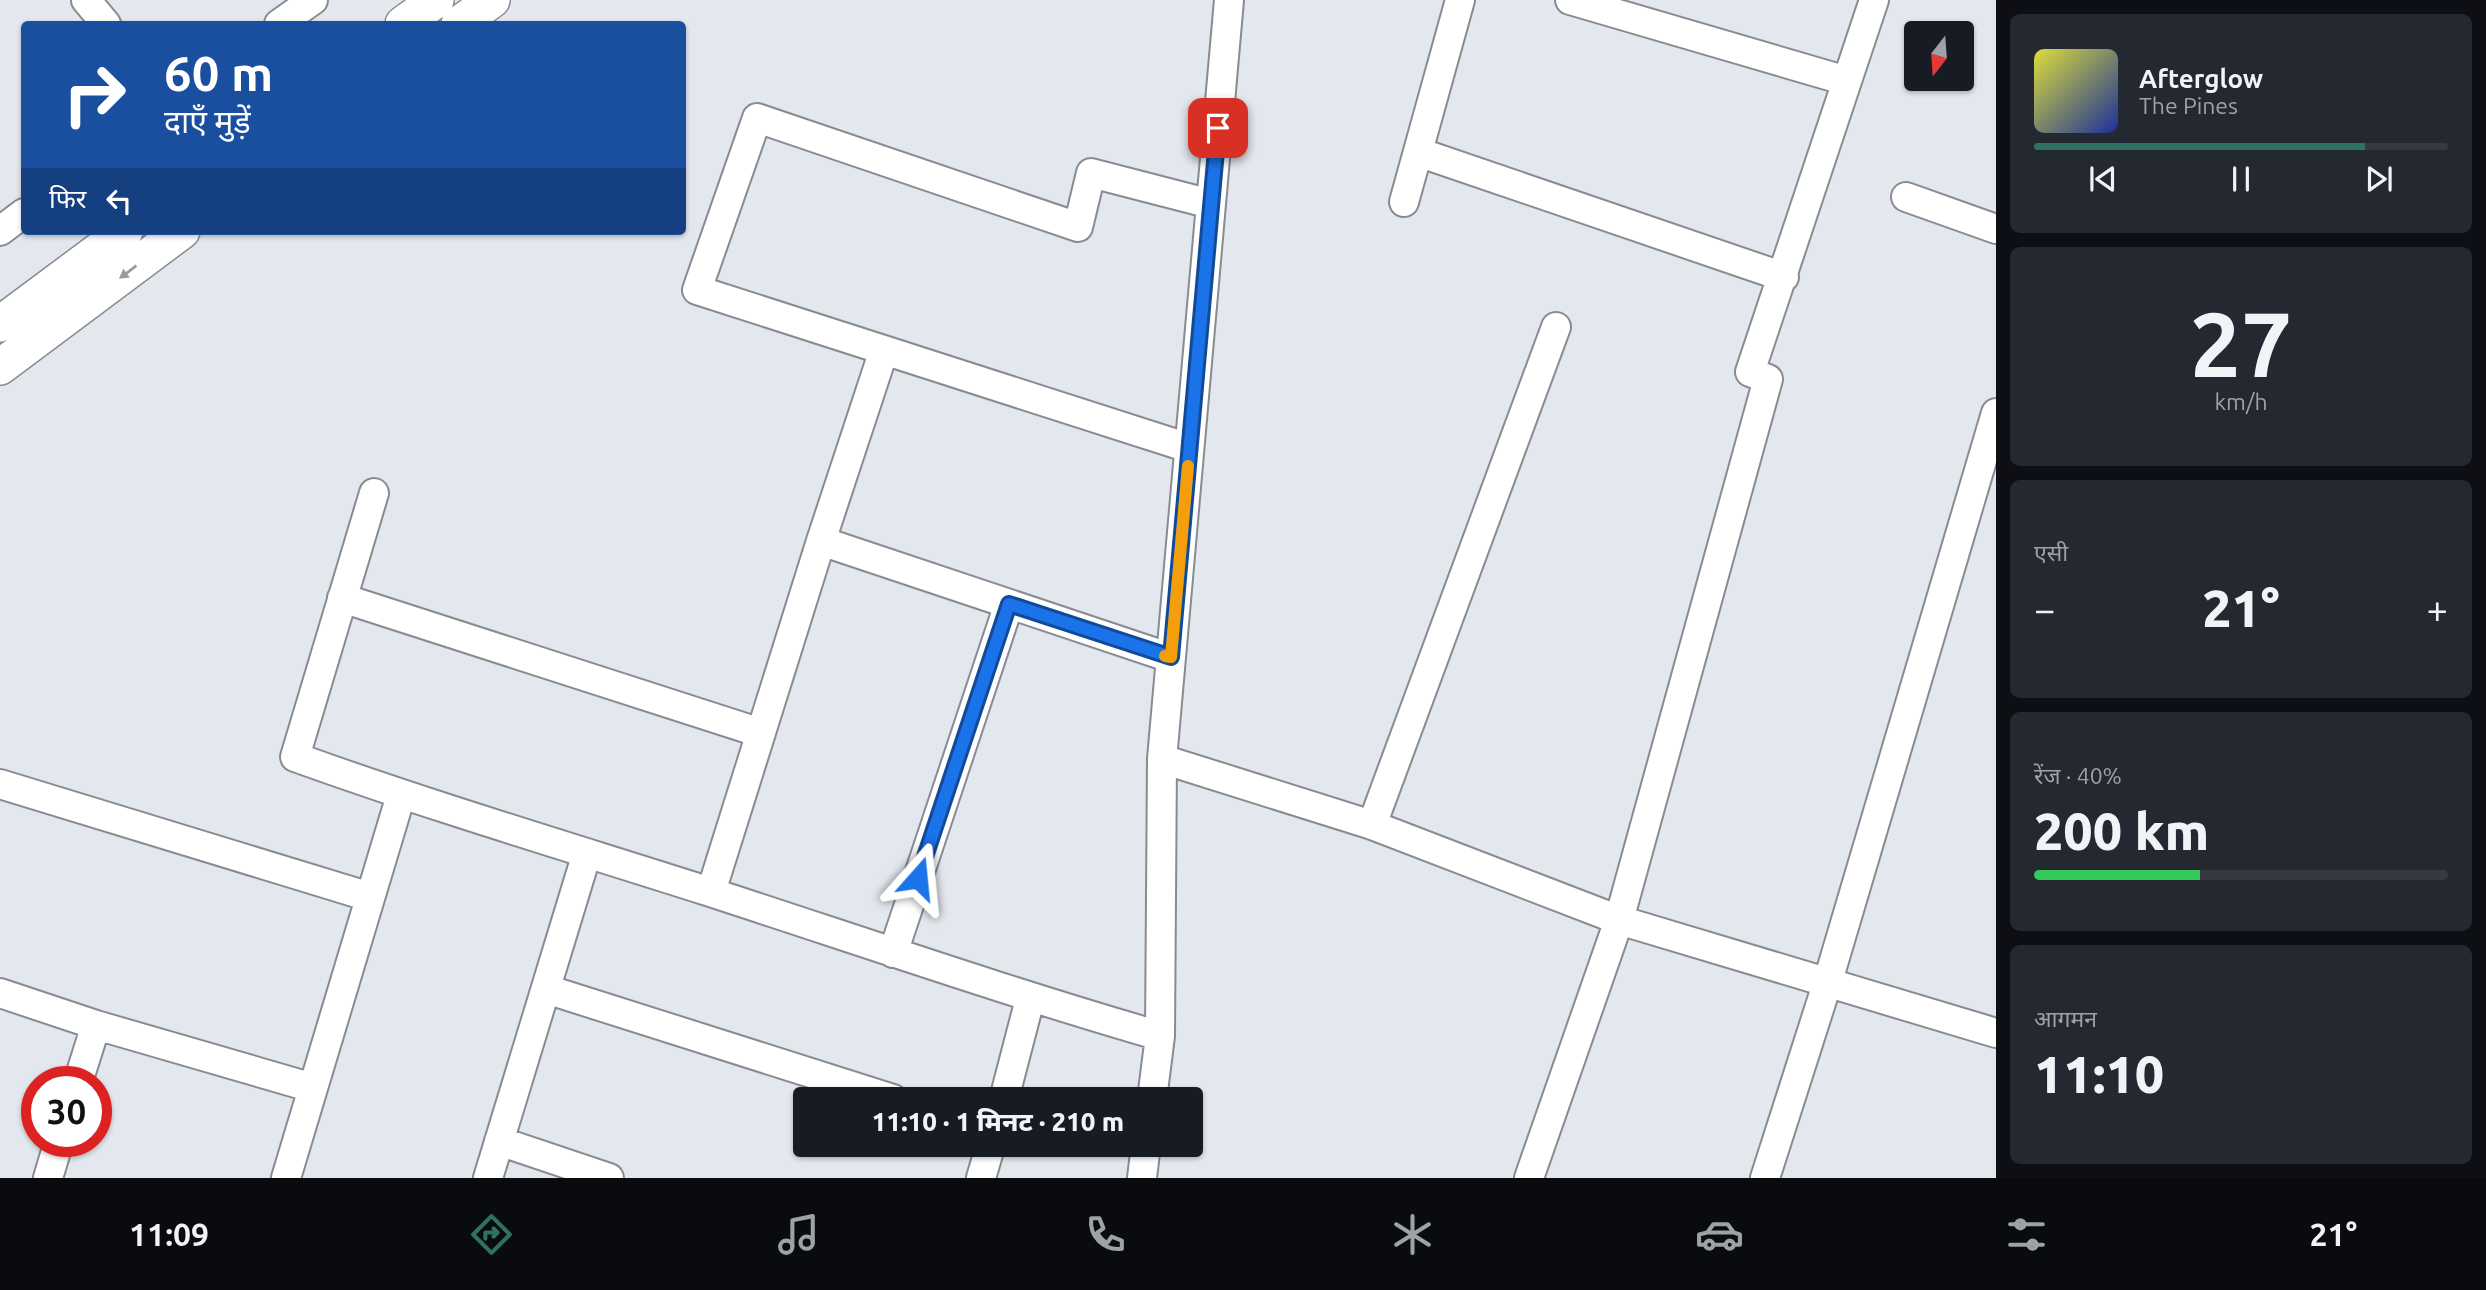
<!DOCTYPE html>
<html lang="hi">
<head>
<meta charset="utf-8">
<style>
  :root { --surface:#171b24; --page:#242831; --text:#f1f3f6; --muted:#9ea1a6; --line:#363941; --accent:#307262 }
  body { margin:0; font-family:Ubuntu,"Noto Sans Devanagari",sans-serif; background:var(--page); color:var(--text); height:100vh; display:flex; flex-direction:column; font-size:26px; white-space:nowrap }
  * { box-sizing:border-box; margin:0 }
  p { font-size:23px; color:var(--muted) }
  .icon { flex:none; width:38px; height:38px; fill:none; stroke:currentColor; stroke-width:2; stroke-linecap:round; stroke-linejoin:round }
  .map { position:relative; flex:1; overflow:hidden }
  .side { display:flex; flex-direction:column; gap:14px; padding:14px; background:#0d0f14; width:490px }
  .side>* { flex:none }
  .top-card { position:absolute; left:21px; top:21px; width:665px; height:214px; border-radius:7px; box-shadow:0 2px 5px #0004; background:#1a4fa0; color:#fff; overflow:hidden }
  .needle { width:46px; rotate:197deg }
  .buttons { position:absolute; left:1904px; top:21px; display:grid; gap:14px }
  .buttons a { display:grid; place-items:center; width:70px; height:70px; border-radius:7px; background:var(--surface); box-shadow:0 2px 5px #0004; font-size:35px }
  .speed { position:absolute; left:21px; top:1066px; display:flex; gap:14px; font-size:35px; font-weight:700; text-align:center }
  .speed>* { display:grid; place-content:center; width:91px; height:91px; border-radius:50%; background:var(--surface); box-shadow:0 2px 5px #0004; line-height:1 }
  .speed .limit { border:10px solid #d22; background:#fff; color:#111 }
  .pin { position:absolute; display:grid; place-items:center; width:60px; height:60px; color:#fff; margin:-30px; border-radius:14px; box-shadow:0 4px 10px #0006 }
  .me { position:absolute; width:77px; margin:-38px; rotate:18deg; stroke-linejoin:round; filter:drop-shadow(0 0 5px #0008) }
  .turn { display:flex; align-items:center; gap:24px; height:147px; padding:0 28px; font-size:32px }
  .turn .icon { width:91px; height:91px; stroke-width:2.5 }
  .turn b { display:block; font-size:49px; line-height:60px }
  .then { display:flex; align-items:center; height:66px; padding:0 28px; background:#0003; gap:14px; font-size:26px }
  .big { font-size:52px; font-weight:800; line-height:1.1 }
  .side .widget { flex:1; display:flex; flex-direction:column; justify-content:center; gap:10px; min-width:0; padding:0 24px; border-radius:10px; background:var(--page) }
  .side .dial { align-items:center; gap:0 }
  .dial b { font-size:91px; line-height:1 }
  .song { display:flex; align-items:center; gap:21px }
  .cover { width:84px; height:84px; border-radius:10px; background:linear-gradient(135deg,hsl(60 70% 55%),hsl(230 70% 35%)) }
  .played { height:7px; border-radius:4px; background:linear-gradient(90deg,var(--accent) 80%,var(--line) 80%) }
  .keys { display:flex; justify-content:space-around; direction:ltr }
  .heat { display:flex; justify-content:space-between; align-items:center; font-size:38px; direction:ltr }
  .charge { height:10px; border-radius:5px; background:linear-gradient(90deg,#34c759 40%,var(--line) 0) }
  .trip { position:absolute; left:793px; top:1087px; width:410px; height:70px; border-radius:7px; background:var(--surface); box-shadow:0 2px 5px #0004; font-weight:800; line-height:70px; text-align:center }
  .menu { display:flex; height:112px; justify-content:space-around; align-items:center; background:#090b0e; color:var(--muted) }
  .menu .icon { width:49px; height:49px }
  .menu .selected { color:var(--accent) }
  .menu b { font-size:32px; color:var(--text) }
  main { display:flex; flex:1; min-height:0 }
  .map>svg:first-child { display:block }
  .lines { fill:none; stroke-linecap:round; stroke-linejoin:round }
  .minor-casing { stroke:#888b91; stroke-width:32 }
  .tertiary-casing { stroke:#888b91; stroke-width:38 }
  .minor { stroke:#fff; stroke-width:28 }
  .tertiary { stroke:#fff; stroke-width:35 }
  .oneway { fill:#9a9a9c }
  .route-casing { stroke:#114b97; stroke-width:18 }
  .route { stroke:#1a73e8; stroke-width:12 }
  .slow { stroke:#f59e0b; stroke-width:12 }
</style>
</head>
<body>
<main>
<div class="map">
<svg width="1996" height="1178" viewBox="0 0 1996 1178">
  <rect width="100%" height="100%" fill="#e3e7ee"/>
  <g class="lines">
    <g class="minor-casing">
      <path id="minor" d="M 86,0 L 106,24
        M 1570,0 L 1847,81
        M 279,24 L 313,0
        M 1418,152 L 1784,277
        M 1906,197 L 1996,229
        M 1404,202 L 1460,0
        M 0,231 L 24,213
        M 1189,448 L 697,290 L 757,118 L 1078,227 L 1091,173 L 1211,204
        M 374,493 L 295,757 C 431,806 569,847 707,891 C 858,940 1008,992 1160,1036
        M 821,541 L 884,350
        M 342,598 L 761,733
        M 1162,759 L 1372,825 L 1619,920 L 1996,1033
        M 0,784 L 370,897
        M 1372,825 L 1556,327
        M 711,892 L 821,541 L 1171,658
        M 893,953 L 1009,604
        M 546,989 L 893,1099
        M 0,993 L 96,1025 L 313,1088
        M 78,1082 L 96,1025
        M 1004,1099 L 1030,999
        M 1152,1099 L 1160,1036 L 1162,759 L 1229,0
        M 499,1141 L 609,1178
        M 48,1178 L 59,1141
        M 286,1178 L 401,795
        M 488,1178 L 587,853
        M 981,1178 L 991,1144
        M 1142,1178 L 1146,1144
        M 1529,1178 L 1619,920 L 1768,379 L 1750,372 L 1874,0
        M 1765,1178 L 1828,981 L 1996,413"/>
    </g>
    <g class="tertiary-casing">
      <path id="tertiary" d="M 403,24 L 436,0
        M 459,24 L 492,0
        M 0,324 L 125,231
        M 0,367 L 182,231"/>
    </g>
    <use href="#minor" class="minor"/>
    <use href="#tertiary" class="tertiary"/>
  </g>
  <defs><path id="oneway-solid" d="M-6-.8H1V-3.2L6.5 0L1 3.2V.8H-6Z" transform="scale(1.75)"/></defs>
  <use class="oneway" href="#oneway-solid" transform="translate(128 272) rotate(143)"/>
  <g class="lines">
    <g class="route-casing">
      <path id="route" d="M 918,878 L 1009,604 L 1171,657 L 1218,128"/>
    </g>
    <use href="#route" class="route"/>
    <path class="slow" d="M 1165,656 L 1171,657 L 1188,466"/>
  </g>
</svg>
<div class="buttons">
<a><svg class="needle" viewBox="-14 -14 28 28"><path d="M0-13l5 13h-10z" fill="#e53935"/><path d="M0 13l5-13h-10z" fill="#9ea1a6"/></svg></a>
</div>
<div class="speed"><div class="limit">30</div></div>
<div class="pin" style="left:1218px;top:128px;background:#d93025"><svg class="icon" aria-label="arrive" viewBox="0 0 24 24"><path d="M6 21V4h12l-3 4 3 4H6"/></svg></div>
<svg class="me" style="left:918px;top:878px" viewBox="-20 -20 40 40"><path d="M0-17L14 15 0 8-14 15z" fill="#1a73e8" stroke="#fff" stroke-width="4"/></svg>
<div class="trip">11:10 · 1 मिनट · 210 m</div>
<div class="top-card">
<div class="turn"><svg class="icon" aria-label="right" viewBox="0 0 24 24"><path d="M7 20v-9h11M14 6l5 5-5 5"/></svg><div><b>60 m</b>दाएँ मुड़ें</div></div>
<div class="then">फिर<svg class="icon" aria-label="left" viewBox="0 0 24 24"><path d="M17 20v-9H6M10 6l-5 5 5 5"/></svg></div>
</div>
</div>
<section class="side">
<div class="widget">
<div class="song"><i class="cover"></i><div><b>Afterglow</b><p>The Pines</p></div></div>
<div class="played"></div>
<div class="keys"><svg class="icon" aria-label="previous" viewBox="0 0 24 24"><path d="M18 5L8 12l10 7zM5 5v14"/></svg><svg class="icon" aria-label="pause" viewBox="0 0 24 24"><path d="M8 5v14M16 5v14"/></svg><svg class="icon" aria-label="next" viewBox="0 0 24 24"><path d="M6 5l10 7-10 7zM19 5v14"/></svg></div>
</div>
<div class="widget dial"><b>27</b><p>km/h</p></div>
<div class="widget"><p>एसी</p>
<div class="heat"><a>−</a><b class="big">21°</b><a>+</a></div>
</div>
<div class="widget"><p>रेंज · 40%</p><b class="big">200 km</b><div class="charge"></div></div>
<div class="widget"><p>आगमन</p><b class="big">11:10</b></div>
</section>
</main>
<nav class="menu">
<b>11:09</b>
<svg class="icon selected" aria-label="directions" viewBox="0 0 24 24"><path d="M12 3l9 9-9 9-9-9zM9 14v-3h6M13 9l2 2-2 2"/></svg>
<svg class="icon" aria-label="music" viewBox="0 0 24 24"><path d="M9 18V5l10-2v13"/><circle cx="6" cy="18" r="3"/><circle cx="16" cy="16" r="3"/></svg>
<svg class="icon" aria-label="phone" viewBox="0 0 24 24"><path d="M5 4h4l2 5-3 2q2 4 5 5l2-3 5 2v4C11 20 4 13 5 4z"/></svg>
<svg class="icon" aria-label="climate" viewBox="0 0 24 24"><path d="M12 3v18M4 7l16 10M4 17L20 7"/></svg>
<svg class="icon" aria-label="car" viewBox="0 0 24 24"><path d="M5 17H2v-5l4-1 3-4h7l3 4 3 1v5h-3M9 17h6M6 11h13"/><circle cx="7" cy="17" r="2"/><circle cx="17" cy="17" r="2"/></svg>
<svg class="icon" aria-label="filters" viewBox="0 0 24 24"><path d="M4 7h16M4 17h16"/><circle cx="9" cy="7" r="2"/><circle cx="15" cy="17" r="2"/></svg>
<b>21°</b>
</nav>
</body>
</html>
